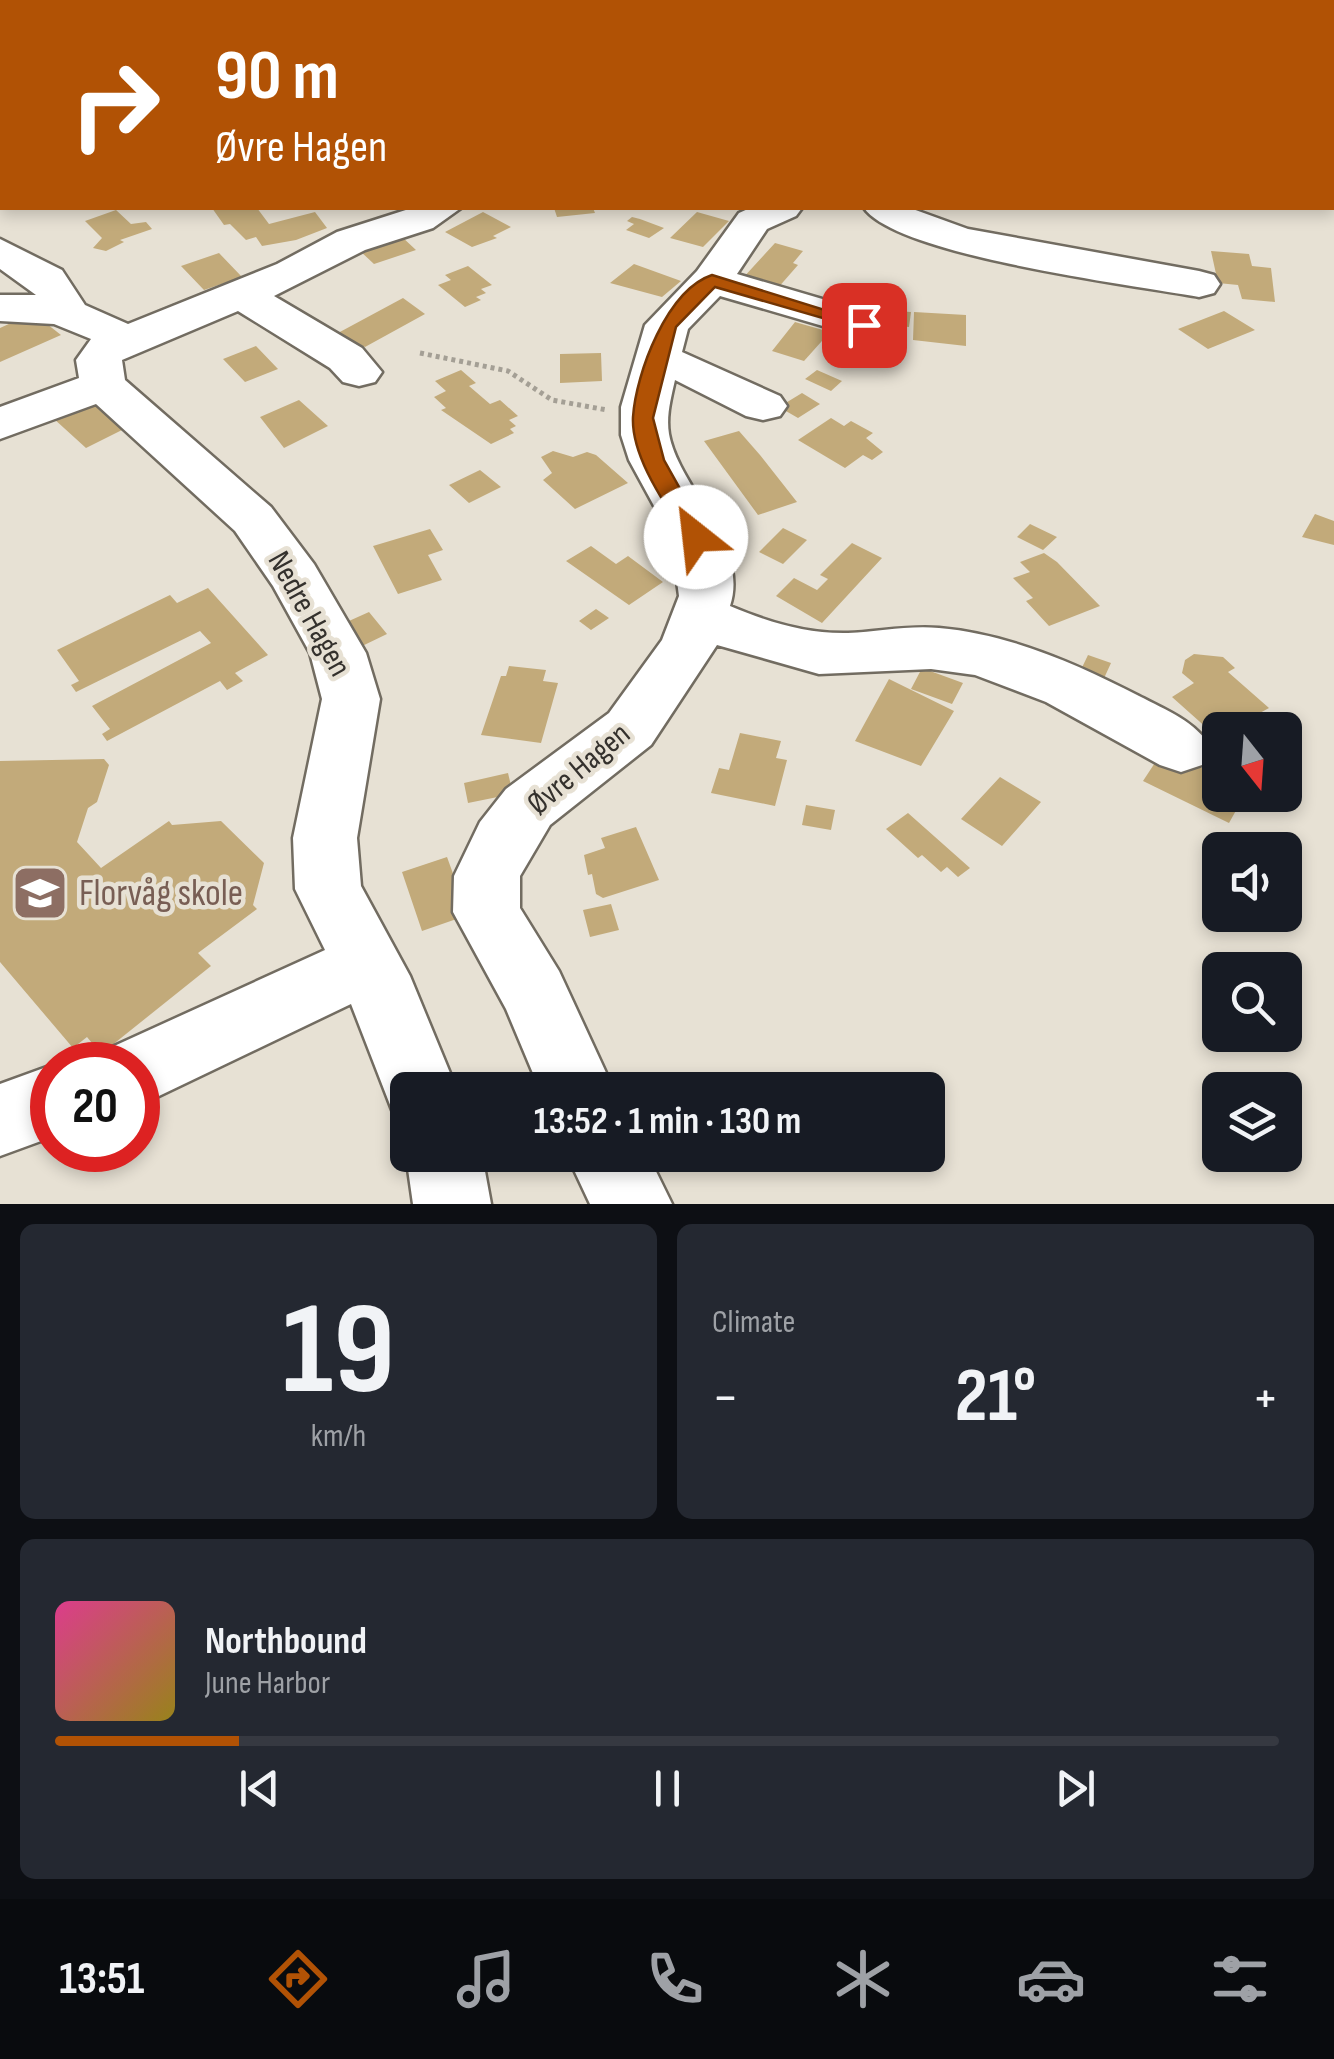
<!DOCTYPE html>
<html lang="en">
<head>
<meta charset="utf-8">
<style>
  :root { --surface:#171b24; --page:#242831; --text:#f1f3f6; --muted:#9ea1a6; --line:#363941; --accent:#b15205 }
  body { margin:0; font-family:"Sofia Sans Condensed",sans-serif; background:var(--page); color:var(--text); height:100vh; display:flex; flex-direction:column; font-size:38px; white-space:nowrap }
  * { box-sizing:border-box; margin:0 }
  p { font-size:32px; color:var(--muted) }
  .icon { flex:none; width:55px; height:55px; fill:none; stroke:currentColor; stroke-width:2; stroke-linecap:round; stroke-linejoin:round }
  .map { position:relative; height:1204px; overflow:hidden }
  .drawer { display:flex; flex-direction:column; gap:20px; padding:20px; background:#0d0f14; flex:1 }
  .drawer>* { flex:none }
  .hud { position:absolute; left:0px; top:0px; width:1335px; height:210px; box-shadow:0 5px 15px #0003; background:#b15205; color:#fff; overflow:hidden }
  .needle { width:65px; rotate:163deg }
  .buttons { position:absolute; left:1202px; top:712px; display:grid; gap:20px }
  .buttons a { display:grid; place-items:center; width:100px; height:100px; border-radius:15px; background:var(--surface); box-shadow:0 5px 15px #0003; font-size:50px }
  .speed { position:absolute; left:30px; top:1042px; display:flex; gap:20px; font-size:50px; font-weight:700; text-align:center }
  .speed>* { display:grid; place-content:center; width:130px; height:130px; border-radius:50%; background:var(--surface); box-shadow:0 5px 15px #0003; line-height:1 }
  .speed .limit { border:15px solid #d22; background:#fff; color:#111 }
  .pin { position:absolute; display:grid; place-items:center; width:85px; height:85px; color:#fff; margin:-42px; border-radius:20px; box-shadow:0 5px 15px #0006 }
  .me { position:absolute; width:110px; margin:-55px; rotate:331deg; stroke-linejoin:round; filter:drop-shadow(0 0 8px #0008) }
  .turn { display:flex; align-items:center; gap:35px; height:210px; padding:0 50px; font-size:45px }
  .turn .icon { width:130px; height:130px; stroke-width:2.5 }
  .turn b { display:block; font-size:70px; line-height:85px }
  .big { font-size:75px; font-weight:700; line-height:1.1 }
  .drawer .tile { flex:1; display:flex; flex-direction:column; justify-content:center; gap:15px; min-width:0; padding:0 35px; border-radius:15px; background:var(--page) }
  .drawer .dial { align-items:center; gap:0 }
  .dial b { font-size:130px; line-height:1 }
  .song { display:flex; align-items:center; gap:30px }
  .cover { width:120px; height:120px; border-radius:15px; background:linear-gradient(135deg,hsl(330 70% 55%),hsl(50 70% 35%)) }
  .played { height:10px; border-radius:5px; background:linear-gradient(90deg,var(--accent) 15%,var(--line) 15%) }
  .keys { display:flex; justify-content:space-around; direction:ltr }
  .heat { display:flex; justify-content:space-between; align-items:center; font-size:55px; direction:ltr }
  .drawer .tiles { flex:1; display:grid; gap:20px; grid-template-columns:1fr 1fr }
  .tile:last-child { grid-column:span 2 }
  .trip { position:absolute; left:390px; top:1072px; width:555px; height:100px; border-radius:15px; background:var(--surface); box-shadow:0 5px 15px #0003; font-weight:700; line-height:100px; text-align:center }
  .dock { display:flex; height:160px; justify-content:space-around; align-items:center; background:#090b0e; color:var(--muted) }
  .dock .icon { width:70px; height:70px }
  .dock .selected { color:var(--accent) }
  .dock b { font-size:45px; color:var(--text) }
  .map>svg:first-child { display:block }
  .water { fill:#79aeca }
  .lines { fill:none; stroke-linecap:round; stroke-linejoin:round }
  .stream { stroke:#79aeca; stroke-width:8 }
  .building { fill:#c2aa7a }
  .minor-casing { stroke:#726c61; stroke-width:5 }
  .path { stroke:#a49f95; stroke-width:5; stroke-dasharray:4 4; stroke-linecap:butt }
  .minor { fill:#fff; fill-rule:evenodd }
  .route { fill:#b15205; stroke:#733503; stroke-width:2.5 }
  .labels { text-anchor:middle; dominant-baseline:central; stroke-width:9; stroke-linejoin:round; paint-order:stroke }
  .street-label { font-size:32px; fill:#34312d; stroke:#e7e1d4 }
  .near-education-label { font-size:38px; fill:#785e54; stroke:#e7e1d4; text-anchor:start }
</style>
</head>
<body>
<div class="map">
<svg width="1334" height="1204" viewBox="0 0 1334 1204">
  <rect width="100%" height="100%" fill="#e7e1d4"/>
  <path class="water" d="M 0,0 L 388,0 L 2,2 L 2,14 Z"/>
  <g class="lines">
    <path class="stream" d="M 1192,0 L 1203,2"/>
  </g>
  <path class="building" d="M 212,208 L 257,208 L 269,224 L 315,212 L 327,228 L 296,240 L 262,246 L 256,237 L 246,240 L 230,224 L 224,225 Z
    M 554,208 L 593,208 L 595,213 L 557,217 Z
    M 116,210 L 131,224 L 146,222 L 152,229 L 120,240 L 124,242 L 106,251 L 93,248 L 102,238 L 85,221 Z
    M 483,212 L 511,227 L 493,236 L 497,238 L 472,247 L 445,232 Z
    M 697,212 L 729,221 L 703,247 L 670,238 Z
    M 632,217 L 640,219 L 664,228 L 649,238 L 626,230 L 634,224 L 627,221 Z
    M 401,236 L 416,250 L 374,264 L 359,250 Z
    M 775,243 L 803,251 L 793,263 L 798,265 L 777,289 L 742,279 Z
    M 1211,251 L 1249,254 L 1252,266 L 1271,268 L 1275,302 L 1242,299 L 1238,285 L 1218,283 Z
    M 219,253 L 242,277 L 204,290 L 181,266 Z
    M 634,264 L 681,281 L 662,297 L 610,283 Z
    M 468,266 L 492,285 L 481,289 L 486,293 L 476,297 L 481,300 L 465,307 L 438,285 L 451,280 L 445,275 Z
    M 403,298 L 425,314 L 365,347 L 338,333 Z
    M 880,310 L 911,312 L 909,327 L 878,324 Z
    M 1224,311 L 1255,330 L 1208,349 L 1178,329 Z
    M 914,312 L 966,315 L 966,346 L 913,340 Z
    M 33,313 L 61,335 L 0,362 L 0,328 Z
    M 795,322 L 830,332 L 804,361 L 772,351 Z
    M 256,346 L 278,369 L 245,382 L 223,359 Z
    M 601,353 L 602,381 L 560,383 L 560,354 Z
    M 461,370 L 476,383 L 469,386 L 490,404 L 500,400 L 518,416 L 509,420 L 516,426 L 510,429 L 514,433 L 491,444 L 441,410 L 446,408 L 434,397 L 446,391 L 435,381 Z
    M 817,370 L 842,381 L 831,391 L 805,379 Z
    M 802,393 L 820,404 L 798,418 L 779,407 Z
    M 91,400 L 128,427 L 86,448 L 53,418 Z
    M 299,400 L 328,426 L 284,448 L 260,417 Z
    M 831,418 L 844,426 L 851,421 L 873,433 L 866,438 L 883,452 L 872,460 L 863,455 L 845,468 L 798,440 Z
    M 739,431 L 760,455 L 797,502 L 758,515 L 704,441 Z
    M 553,451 L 573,457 L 587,452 L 596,455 L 628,483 L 575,509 L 543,480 L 552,473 L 541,457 Z
    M 480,470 L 501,487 L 469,503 L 449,485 Z
    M 1315,514 L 1334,521 L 1334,545 L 1302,537 Z
    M 1030,524 L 1057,537 L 1043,550 L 1017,537 Z
    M 783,528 L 807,540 L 783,564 L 759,552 Z
    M 430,529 L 443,550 L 428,555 L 442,580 L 398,594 L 373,546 Z
    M 852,543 L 882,558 L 822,623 L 776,596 L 794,578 L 817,590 L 828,579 L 820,575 Z
    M 591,546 L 616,564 L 628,556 L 663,582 L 629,605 L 566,561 Z
    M 1044,553 L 1057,562 L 1100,606 L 1049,626 L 1026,601 L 1033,598 L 1013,578 L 1030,572 L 1020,562 Z
    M 208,588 L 268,655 L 235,673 L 243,681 L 227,690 L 220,681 L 107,741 L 102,734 L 110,729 L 92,706 L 211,643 L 200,631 L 76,692 L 71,685 L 79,681 L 57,650 L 170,595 L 177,603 Z
    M 596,609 L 609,618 L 591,630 L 579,621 Z
    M 369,612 L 387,634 L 358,648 L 340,625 Z
    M 1194,654 L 1223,657 L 1235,668 L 1228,672 L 1269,708 L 1245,721 L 1238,715 L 1209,730 L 1172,697 L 1194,683 L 1182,673 L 1185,660 Z
    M 1088,655 L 1111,663 L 1100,687 L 1077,678 Z
    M 509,666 L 546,670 L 543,681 L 558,683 L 541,743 L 481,735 L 501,676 L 506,676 Z
    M 922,668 L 963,683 L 952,704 L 911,689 Z
    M 889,679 L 954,711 L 921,766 L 855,741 Z
    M 740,733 L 781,741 L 776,758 L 787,760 L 775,806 L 711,793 L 719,768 L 729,770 Z
    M 1164,749 L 1220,777 L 1220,795 L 1243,798 L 1229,823 L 1143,781 Z
    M 104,759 L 109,765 L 97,802 L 88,808 L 77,842 L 101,868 L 169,821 L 172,825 L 221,821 L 264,863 L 253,905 L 257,909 L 198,953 L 211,966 L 101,1054 L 87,1037 L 73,1048 L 0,962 L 0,761 Z
    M 508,773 L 513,794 L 468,803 L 464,783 Z
    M 1000,777 L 1041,802 L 1002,846 L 961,819 Z
    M 806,805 L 835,810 L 831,830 L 802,825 Z
    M 908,813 L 970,868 L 958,877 L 947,867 L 941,872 L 922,855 L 918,858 L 886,829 Z
    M 636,827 L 659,880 L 603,898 L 596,894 L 592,874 L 588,875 L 584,855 L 605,848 L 601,838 Z
    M 447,857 L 468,915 L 422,931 L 402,872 Z
    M 611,904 L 619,930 L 590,937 L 583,910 Z"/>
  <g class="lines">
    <g class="minor-casing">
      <path id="minor" d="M 412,208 L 461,208 L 433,228 L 365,250 L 274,296 L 362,348 L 382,372 L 375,382 L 359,386 L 343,382 L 330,368 L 238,311 L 122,360 L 125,380 L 271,507 L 314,564 L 366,653 L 380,699 L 357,838 L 361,886 L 410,976 L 457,1090 L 408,1090 L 408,1120 L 394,1115 L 351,1004 L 138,1106 L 138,1065 L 104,1065 L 112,1047 L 325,950 L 295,889 L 293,838 L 322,699 L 310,653 L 273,586 L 235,531 L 96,404 L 0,439 L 0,407 L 79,378 L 76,360 L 91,339 L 54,324 L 0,321 L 0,295 L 36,295 L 0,269 L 0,239 L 62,270 L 85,305 L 128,324 L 277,264 L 337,232 Z
        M 750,208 L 802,208 L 796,216 L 767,229 L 737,274 L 880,316 L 886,325 L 880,334 L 864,338 L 720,296 L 688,329 L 682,352 L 780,396 L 787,406 L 780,416 L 763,420 L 746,416 L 675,380 C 671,398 666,416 669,434 C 678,486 750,546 730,606 C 768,622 806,634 848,633 C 878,632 908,625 939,628 C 1009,634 1077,664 1139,696 C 1166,710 1197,722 1211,748 L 1202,765 L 1181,772 L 1160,765 L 1046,702 L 975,675 L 931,669 L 819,674 L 717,645 L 651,745 L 550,825 L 520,876 L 520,908 L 559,971 L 614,1090 L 540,1090 L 506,1009 L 453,912 L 454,876 L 480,822 L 506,789 L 609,713 L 662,640 L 679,596 L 671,537 L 629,460 L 621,435 L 621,407 L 645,325 L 697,271 L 739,213 Z
        M 864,208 L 910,208 L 968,229 L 1199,271 L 1214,275 L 1220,284 L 1214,293 L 1199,297 C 1134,285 898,256 864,208 Z
        M 52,1065 L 52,1137 L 0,1156 L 0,1084 Z
        M 408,1151 L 408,1155 L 482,1155 L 491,1204 L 413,1204 L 406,1155 Z
        M 567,1155 L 648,1155 L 672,1204 L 590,1204 Z"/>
    </g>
    <path class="path" d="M 420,353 L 508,371 L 552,400 L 607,410"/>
    <use href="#minor" class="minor"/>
  </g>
  <path class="route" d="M 712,275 L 873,325 L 864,330 L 715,287 L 676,327 L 653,418 L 664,460 L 707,537 L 696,545 L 689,542 C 668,508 631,458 633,417 C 636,373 667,290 712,275 Z"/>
  <defs>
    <g id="school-square" transform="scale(2.875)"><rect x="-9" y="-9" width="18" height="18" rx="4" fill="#8d6e63" stroke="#e7e1d4"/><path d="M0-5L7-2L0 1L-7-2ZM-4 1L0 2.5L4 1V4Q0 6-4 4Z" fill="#fff"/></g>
  </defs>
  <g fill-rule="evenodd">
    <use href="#school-square" x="40" y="893"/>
  </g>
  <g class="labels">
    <g class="street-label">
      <text transform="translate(309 614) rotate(61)">Nedre Hagen</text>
      <text transform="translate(579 769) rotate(-40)">Øvre Hagen</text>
    </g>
    <g class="near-education-label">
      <text x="79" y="893">Florvåg skole</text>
    </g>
  </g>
</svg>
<div class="buttons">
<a><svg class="needle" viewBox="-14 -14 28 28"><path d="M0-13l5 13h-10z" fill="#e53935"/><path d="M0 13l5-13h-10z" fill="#9ea1a6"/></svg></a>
<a><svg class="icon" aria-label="sound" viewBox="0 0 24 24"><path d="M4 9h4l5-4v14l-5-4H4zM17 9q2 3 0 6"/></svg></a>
<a><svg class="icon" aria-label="search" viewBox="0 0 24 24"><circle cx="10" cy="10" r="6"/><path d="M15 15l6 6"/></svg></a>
<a><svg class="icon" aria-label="layers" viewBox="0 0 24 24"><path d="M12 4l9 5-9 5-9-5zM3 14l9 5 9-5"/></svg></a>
</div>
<div class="speed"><div class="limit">20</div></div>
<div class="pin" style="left:864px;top:325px;background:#d93025"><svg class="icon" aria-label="arrive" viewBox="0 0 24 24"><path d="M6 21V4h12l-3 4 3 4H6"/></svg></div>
<svg class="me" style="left:696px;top:537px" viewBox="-20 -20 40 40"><circle r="19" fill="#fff"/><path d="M0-13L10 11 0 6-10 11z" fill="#b15205"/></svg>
<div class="trip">13:52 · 1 min · 130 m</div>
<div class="hud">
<div class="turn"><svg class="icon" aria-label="right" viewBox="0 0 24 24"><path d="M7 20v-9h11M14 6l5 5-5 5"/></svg><div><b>90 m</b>Øvre Hagen</div></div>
</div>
</div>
<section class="drawer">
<div class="tiles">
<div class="tile dial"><b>19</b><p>km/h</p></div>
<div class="tile"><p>Climate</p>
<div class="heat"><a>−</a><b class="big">21°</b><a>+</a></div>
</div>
<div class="tile">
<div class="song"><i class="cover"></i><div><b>Northbound</b><p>June Harbor</p></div></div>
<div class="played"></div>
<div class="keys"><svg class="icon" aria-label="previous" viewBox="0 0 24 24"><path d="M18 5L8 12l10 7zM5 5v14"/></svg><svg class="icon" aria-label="pause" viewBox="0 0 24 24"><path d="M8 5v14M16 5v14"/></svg><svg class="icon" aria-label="next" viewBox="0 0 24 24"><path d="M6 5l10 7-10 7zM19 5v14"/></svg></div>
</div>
</div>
</section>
<nav class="dock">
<b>13:51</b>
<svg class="icon selected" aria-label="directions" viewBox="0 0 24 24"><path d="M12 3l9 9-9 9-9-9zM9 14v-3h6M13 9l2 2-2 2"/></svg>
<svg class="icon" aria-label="music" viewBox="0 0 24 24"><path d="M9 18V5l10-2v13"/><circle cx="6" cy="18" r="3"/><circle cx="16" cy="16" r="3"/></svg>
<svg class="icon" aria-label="phone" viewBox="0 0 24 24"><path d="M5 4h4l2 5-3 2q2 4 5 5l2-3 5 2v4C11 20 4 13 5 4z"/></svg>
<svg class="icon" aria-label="climate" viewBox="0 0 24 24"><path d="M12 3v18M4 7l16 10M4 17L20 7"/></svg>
<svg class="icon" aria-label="car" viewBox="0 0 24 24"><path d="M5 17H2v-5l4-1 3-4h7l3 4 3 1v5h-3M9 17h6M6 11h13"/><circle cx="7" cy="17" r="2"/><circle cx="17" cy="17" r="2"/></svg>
<svg class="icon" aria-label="filters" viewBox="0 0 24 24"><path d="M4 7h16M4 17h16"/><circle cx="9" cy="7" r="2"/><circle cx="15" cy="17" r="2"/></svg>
</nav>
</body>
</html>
